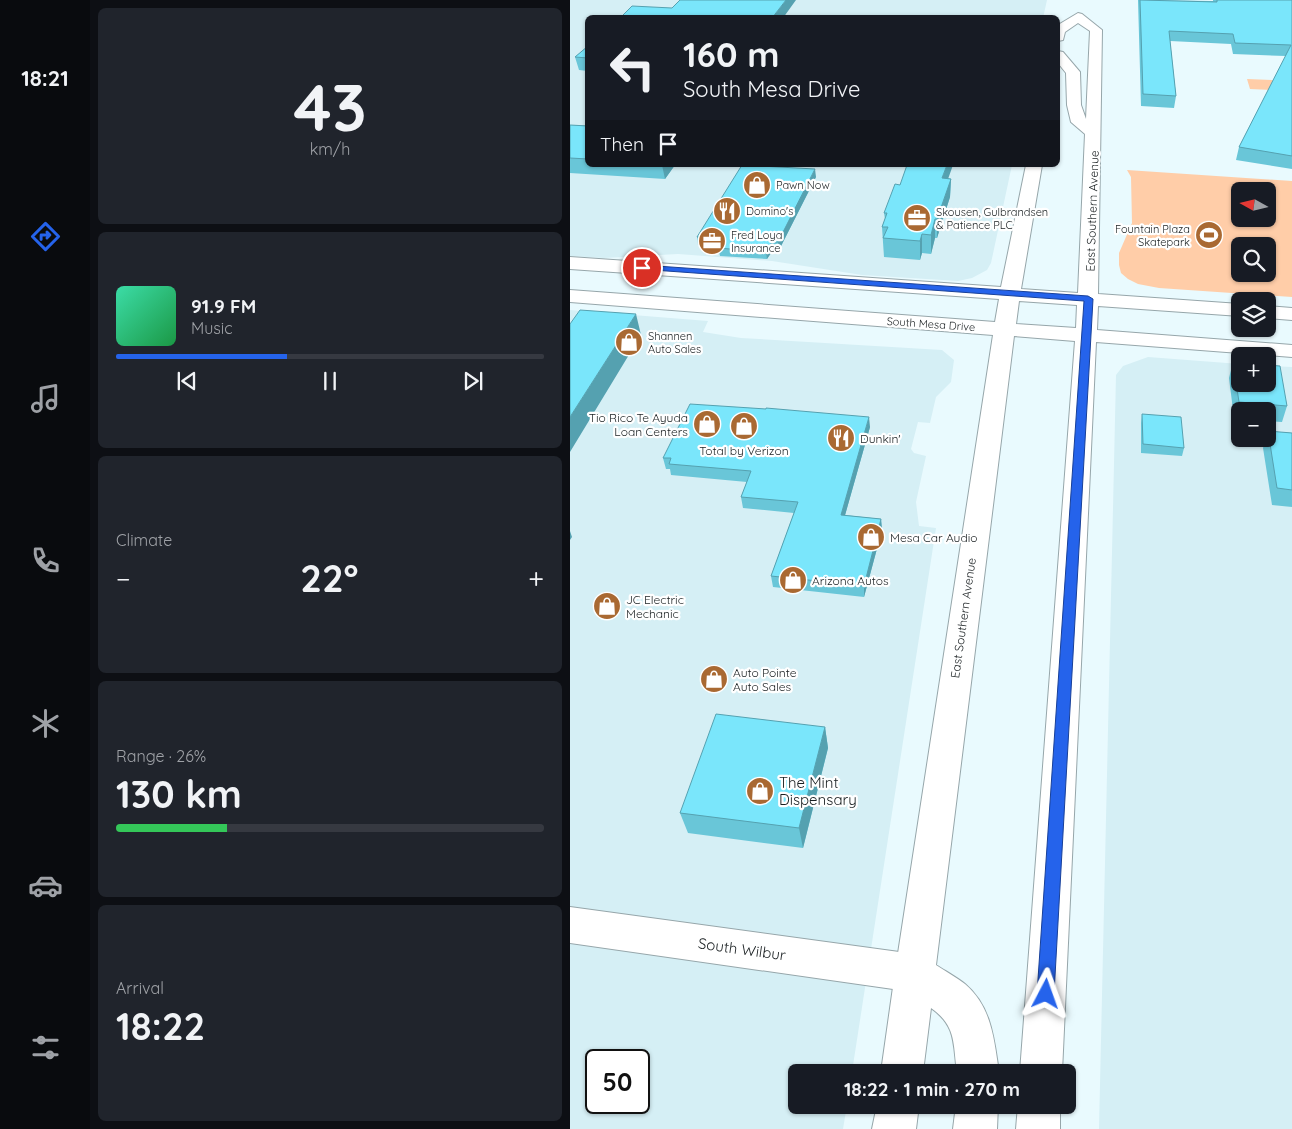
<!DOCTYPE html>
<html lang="en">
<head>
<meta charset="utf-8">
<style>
  :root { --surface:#171b24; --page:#20242c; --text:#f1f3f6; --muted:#9ea1a6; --line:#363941; --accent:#2563eb }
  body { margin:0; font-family:Quicksand,sans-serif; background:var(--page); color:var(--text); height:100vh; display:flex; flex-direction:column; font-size:19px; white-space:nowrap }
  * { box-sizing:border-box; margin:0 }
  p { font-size:16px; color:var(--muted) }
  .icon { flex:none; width:28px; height:28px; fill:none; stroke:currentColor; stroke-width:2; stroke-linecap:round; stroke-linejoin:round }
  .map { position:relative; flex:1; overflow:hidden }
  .details { display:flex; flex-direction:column; gap:8px; padding:8px; background:#0d0f14; width:480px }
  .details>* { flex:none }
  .guide { position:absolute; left:15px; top:15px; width:475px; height:152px; border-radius:8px; box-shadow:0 1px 4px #0004; background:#171b24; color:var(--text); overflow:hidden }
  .needle { width:32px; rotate:278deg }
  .fabs { position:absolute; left:661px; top:182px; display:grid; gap:10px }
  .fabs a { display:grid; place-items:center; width:45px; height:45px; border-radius:8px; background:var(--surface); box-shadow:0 1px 4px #0004; font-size:25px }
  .speed { position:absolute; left:15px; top:1049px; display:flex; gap:10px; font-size:25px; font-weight:700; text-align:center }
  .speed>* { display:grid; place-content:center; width:65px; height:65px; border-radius:50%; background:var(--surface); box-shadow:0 1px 4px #0004; line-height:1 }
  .speed .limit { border:2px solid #111; border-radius:8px; background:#fff; color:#111 }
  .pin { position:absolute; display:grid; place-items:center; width:42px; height:42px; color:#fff; margin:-21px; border:2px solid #fff; border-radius:50%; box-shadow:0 1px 5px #0007 }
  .me { position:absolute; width:55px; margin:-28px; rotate:4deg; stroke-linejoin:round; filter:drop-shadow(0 0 4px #0008) }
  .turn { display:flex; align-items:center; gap:18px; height:105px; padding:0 15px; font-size:22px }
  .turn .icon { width:65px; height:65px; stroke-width:2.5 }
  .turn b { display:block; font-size:35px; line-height:42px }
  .then { display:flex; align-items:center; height:48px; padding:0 15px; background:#0003; gap:10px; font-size:19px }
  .big { font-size:38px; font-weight:800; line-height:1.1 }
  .details .widget { flex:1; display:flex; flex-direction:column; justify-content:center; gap:8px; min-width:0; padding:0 18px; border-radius:8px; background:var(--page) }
  .details .dial { align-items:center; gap:0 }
  .dial b { font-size:65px; line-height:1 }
  .song { display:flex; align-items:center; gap:15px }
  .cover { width:60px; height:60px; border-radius:8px; background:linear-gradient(135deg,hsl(160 70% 55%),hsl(140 70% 35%)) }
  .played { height:5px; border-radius:2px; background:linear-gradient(90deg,var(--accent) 40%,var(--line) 40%) }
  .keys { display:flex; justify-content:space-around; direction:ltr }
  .heat { display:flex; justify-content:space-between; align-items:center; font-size:28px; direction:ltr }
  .charge { height:8px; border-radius:4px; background:linear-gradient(90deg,#34c759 26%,var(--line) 0) }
  .trip { position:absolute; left:218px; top:1064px; width:288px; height:50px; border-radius:8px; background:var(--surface); box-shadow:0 1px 4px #0004; font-weight:800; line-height:50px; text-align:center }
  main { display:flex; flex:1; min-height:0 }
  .tab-bar { display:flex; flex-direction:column; width:90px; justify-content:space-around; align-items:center; background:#090b0e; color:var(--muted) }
  .tab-bar .icon { width:35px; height:35px }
  .tab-bar .active { color:var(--accent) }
  .tab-bar b { font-size:22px; color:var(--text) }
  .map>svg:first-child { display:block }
  .built { fill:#d5eff5; fill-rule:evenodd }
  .green { fill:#ffcda8; fill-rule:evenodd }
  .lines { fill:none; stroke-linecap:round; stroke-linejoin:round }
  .minor-casing { stroke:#96a6aa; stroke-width:2 }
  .major-casing { stroke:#96a6aa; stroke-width:2 }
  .minor { fill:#fff; fill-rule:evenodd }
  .major { fill:#fff; fill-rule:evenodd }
  .wall { fill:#69c6d8 }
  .shaded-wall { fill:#55a1b0 }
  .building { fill:#7ae6fb; stroke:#55a1b0 }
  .route { fill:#2563eb; stroke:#184099 }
  .labels { text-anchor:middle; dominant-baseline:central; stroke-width:4.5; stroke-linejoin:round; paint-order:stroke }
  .far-poi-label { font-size:11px; fill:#191f21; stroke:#fff; text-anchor:start }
  .far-street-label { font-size:11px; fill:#191f21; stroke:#fff }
  .street-label { font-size:12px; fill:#191f21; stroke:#fff }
  .poi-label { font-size:12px; fill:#191f21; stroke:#fff; text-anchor:start }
  .near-poi-label { font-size:15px; fill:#191f21; stroke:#fff; text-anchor:start }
  .near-street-label { font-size:15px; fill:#191f21; stroke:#fff }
</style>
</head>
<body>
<main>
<nav class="tab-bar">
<b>18:21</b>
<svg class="icon active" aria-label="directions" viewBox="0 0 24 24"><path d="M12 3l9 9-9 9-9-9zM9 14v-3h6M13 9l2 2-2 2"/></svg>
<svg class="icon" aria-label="music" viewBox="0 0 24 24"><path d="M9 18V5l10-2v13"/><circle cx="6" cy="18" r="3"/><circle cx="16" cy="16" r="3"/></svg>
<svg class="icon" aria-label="phone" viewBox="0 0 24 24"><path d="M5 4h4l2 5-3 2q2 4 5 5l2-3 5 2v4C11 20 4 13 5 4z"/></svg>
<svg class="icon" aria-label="climate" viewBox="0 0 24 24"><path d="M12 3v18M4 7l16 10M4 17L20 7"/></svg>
<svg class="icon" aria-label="car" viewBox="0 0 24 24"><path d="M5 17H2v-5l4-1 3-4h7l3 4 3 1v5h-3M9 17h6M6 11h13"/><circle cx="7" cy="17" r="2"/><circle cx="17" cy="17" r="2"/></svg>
<svg class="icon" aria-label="filters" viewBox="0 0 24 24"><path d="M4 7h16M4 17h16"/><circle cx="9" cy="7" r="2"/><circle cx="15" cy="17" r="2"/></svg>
</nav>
<section class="details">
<div class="widget dial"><b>43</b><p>km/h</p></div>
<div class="widget">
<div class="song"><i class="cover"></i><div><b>91.9 FM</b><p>Music</p></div></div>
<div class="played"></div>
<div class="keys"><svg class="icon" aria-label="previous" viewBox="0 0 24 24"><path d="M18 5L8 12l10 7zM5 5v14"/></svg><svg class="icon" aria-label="pause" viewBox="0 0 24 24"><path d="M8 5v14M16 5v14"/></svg><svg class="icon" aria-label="next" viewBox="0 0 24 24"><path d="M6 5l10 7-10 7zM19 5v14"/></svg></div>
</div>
<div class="widget"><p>Climate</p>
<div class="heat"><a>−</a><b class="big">22°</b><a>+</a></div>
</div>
<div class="widget"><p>Range · 26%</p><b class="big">130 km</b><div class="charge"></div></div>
<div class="widget"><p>Arrival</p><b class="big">18:22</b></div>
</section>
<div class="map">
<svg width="722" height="1129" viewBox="0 0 722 1129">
  <rect width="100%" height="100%" fill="#e9fafe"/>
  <path class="built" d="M 0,0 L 477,0 L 473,18 L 18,18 L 18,165 L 442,165 L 421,263 L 417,270 L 402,278 L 388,281 L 292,275 L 202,261 L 108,254 L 34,258 L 0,256 Z
    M 0,310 L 138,321 L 133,332 L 171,338 L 372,350 L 384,360 L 381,382 L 366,397 L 360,423 L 348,422 L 341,449 L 344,453 L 356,456 L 346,502 L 349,526 L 366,528 L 282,1072 L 226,1072 L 226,1105 L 277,1105 L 273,1129 L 0,1129 ZM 26,1060 L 69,1060 L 69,1102 L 26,1102 Z
    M 578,357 L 670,364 L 670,384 L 698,384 L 698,366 L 722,367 L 722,1129 L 529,1129 L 546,375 L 553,366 ZM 670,411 L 698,411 L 698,439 L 670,439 Z"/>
  <path class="green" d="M 677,79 L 722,81 L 722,91 L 680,89 Z
    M 557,170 L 722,181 L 722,297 L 589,288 L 568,284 L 558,279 L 551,273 L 549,265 L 549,253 L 562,223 L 561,177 ZM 670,191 L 698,191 L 698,219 L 670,219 ZM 670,246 L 698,246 L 698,274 L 670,274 Z"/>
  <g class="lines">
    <g class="minor-casing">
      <path id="minor" d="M 0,907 L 344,954 L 358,959 L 363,973 L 358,987 L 344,992 L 0,943 Z"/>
    </g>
    <g class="major-casing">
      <path id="major" d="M 508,13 L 512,14 L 532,30 L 528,294 L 670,304 L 670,316 L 528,306 L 527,330 L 722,345 L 722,357 L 526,342 L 492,1072 L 450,1072 L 505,341 L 444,336 L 366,965 C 375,971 386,977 395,984 C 422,1007 424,1040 429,1072 L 387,1072 C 383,1045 387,1026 361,1008 L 353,1072 L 311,1072 L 325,973 L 423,335 L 0,302 L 0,290 L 425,322 L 429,299 L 0,269 L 0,257 L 431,287 L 456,165 L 472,165 L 451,289 L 508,293 L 515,134 L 501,122 L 497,105 L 496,73 L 488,63 L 488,51 L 493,52 L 510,72 L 511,105 L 516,119 L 520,31 L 508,23 L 495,32 L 493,40 L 488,41 L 488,25 ZM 449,301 L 507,305 L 506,328 L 446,324 Z
        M 698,306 L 722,308 L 722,320 L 698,318 Z
        M 307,1105 L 349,1105 L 346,1129 L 302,1129 Z
        M 386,1105 L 428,1105 L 427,1129 L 383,1129 Z
        M 448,1105 L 490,1105 L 490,1129 L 446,1129 Z"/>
    </g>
    <use href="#minor" class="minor"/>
    <use href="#major" class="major"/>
  </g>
  <path class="wall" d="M 568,0 L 643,1 L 643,0 L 722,0 L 722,169 L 666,160 L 669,147 L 716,56 L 663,54 L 661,44 L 600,41 L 606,96 L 604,108 L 571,106 Z
    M 18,46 L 18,71 L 9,70 L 5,57 Z
    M 0,125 L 18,126 L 18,165 L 105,165 L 95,179 L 0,173 Z
    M 246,177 L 209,250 L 203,250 L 197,259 L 150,256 L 148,248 L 150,246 L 128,245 L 127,237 Z
    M 378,178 L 381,179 L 380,197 L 367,238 L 365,238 L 361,254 L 352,253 L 350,260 L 314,257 L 312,227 L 315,219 L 314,213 L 330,185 Z
    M 663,362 L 717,406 L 712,422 L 698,421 L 698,411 L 670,411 L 670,419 L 664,418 L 659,378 Z
    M 572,414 L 614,448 L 612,456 L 571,453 L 571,423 Z
    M 300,427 L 275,515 L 311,519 L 312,530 L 294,597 L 203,587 L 201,576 L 224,513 L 173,508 L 171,497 L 177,482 L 101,475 L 100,469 L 96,469 L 93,458 Z
    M 698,431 L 722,433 L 722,507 L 702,505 L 693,448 L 696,439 L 698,439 Z
    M 255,727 L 258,748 L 233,848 L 118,833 L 110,813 Z"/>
  <path class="shaded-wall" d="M 216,0 L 226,0 L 213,18 L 202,18 Z
    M 92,165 L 105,165 L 95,179 Z
    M 377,165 L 383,165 L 372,196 L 372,178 Z
    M 245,169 L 246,177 L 209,250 L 208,242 Z
    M 381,179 L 380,197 L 367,238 L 367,219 Z
    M 365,219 L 365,238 L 361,254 L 361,235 Z
    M 352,234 L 352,253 L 350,260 L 350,241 Z
    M 202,242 L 203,250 L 197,259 L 196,252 Z
    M 66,314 L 71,335 L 0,452 L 0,417 Z
    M 299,417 L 300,427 L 272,526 L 271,515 Z
    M 311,519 L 312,530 L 294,597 L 294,586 Z
    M 0,531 L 2,537 L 0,540 Z
    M 255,727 L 258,748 L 233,848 L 229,828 Z"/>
  <path class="building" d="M 110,0 L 216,0 L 202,18 L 50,18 L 62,6 L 102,8 Z
    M 570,0 L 647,2 L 647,0 L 722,0 L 722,156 L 669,147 L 721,45 L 665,43 L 663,34 L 599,31 L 606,96 L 573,94 Z
    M 18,46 L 18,58 L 5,57 Z
    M 0,125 L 18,126 L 18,159 L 0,158 Z
    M 172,165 L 245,169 L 208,242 L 202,242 L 196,252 L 148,248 L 154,239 L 127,237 Z
    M 337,165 L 377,165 L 372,178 L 381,179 L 367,219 L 365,219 L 361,235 L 352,234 L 350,241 L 313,238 L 318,227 L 312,227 L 317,213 L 314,213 L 325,184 L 330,185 Z
    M 10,310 L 66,314 L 0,417 L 0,324 Z
    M 663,362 L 670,363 L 670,384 L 698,384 L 698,365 L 710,366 L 717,406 L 669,402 Z
    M 120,404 L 196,409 L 196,408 L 299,417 L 271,515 L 311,519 L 294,586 L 201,576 L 228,502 L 171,497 L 181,471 L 99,464 L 101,458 L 93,458 Z
    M 572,414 L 611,417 L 614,448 L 573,444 Z
    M 698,431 L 722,433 L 722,490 L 707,488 Z
    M 146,714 L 255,727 L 229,828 L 110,813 Z"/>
  <path class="route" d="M 72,265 L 518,296 L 523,299 L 484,994 L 481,1000 L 476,1002 L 470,1000 L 467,994 L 514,301 L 69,269 L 68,268 Z"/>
  <defs>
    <g id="shop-disc" transform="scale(1.4375)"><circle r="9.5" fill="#a96932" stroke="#fff"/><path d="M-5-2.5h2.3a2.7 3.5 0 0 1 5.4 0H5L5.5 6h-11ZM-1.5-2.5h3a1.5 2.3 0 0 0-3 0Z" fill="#fff"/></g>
    <g id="restaurant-disc" transform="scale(1.4375)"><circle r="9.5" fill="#a96932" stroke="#fff"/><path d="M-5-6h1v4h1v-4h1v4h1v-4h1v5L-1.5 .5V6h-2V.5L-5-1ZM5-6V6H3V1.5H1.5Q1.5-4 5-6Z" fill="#fff"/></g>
    <g id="office-disc" transform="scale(1.4375)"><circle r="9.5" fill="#a96932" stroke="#fff"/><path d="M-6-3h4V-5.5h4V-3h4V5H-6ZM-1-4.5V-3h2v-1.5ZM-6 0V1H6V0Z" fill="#fff"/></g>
    <g id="stadium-disc" transform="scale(1.4375)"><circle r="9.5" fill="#a96932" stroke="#fff"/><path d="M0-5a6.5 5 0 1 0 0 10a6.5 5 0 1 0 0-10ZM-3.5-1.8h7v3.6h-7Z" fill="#fff"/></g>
  </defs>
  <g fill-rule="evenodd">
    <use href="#shop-disc" x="187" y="185"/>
    <use href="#restaurant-disc" x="157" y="211"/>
    <use href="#office-disc" x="347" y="218"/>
    <use href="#stadium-disc" x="639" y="235"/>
    <use href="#office-disc" x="142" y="241"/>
    <use href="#shop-disc" x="59" y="342"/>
    <use href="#shop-disc" x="137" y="424"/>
    <use href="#shop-disc" x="174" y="426"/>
    <use href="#restaurant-disc" x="271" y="438"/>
    <use href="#shop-disc" x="301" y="537"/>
    <use href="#shop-disc" x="223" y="580"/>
    <use href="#shop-disc" x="37" y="606"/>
    <use href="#shop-disc" x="144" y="679"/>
    <use href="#shop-disc" x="190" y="791"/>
  </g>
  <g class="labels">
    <g class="far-poi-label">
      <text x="206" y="185">Pawn Now</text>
      <text x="176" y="211">Domino's</text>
      <text x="366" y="212">Skousen, Gulbrandsen<tspan x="366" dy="13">&amp; Patience PLC</tspan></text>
      <text x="620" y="229" text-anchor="end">Fountain Plaza<tspan x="620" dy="13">Skatepark</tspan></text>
      <text x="161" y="235">Fred Loya<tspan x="161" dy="13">Insurance</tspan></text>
      <text x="78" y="336">Shannen<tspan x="78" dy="13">Auto Sales</tspan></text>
    </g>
    <g class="far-street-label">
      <text transform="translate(361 324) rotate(4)">South Mesa Drive</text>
    </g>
    <g class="street-label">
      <text transform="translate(522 211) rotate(-88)">East Southern Avenue</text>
      <text transform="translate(393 618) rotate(-82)">East Southern Avenue</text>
    </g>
    <g class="poi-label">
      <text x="118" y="417" text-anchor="end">Tio Rico Te Ayuda<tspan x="118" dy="14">Loan Centers</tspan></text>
      <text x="290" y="438">Dunkin'</text>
      <text x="174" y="450" text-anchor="middle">Total by Verizon</text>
      <text x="320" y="537">Mesa Car Audio</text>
      <text x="242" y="580">Arizona Autos</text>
      <text x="56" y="599">JC Electric<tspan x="56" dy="14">Mechanic</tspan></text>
      <text x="163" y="672">Auto Pointe<tspan x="163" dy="14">Auto Sales</tspan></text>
    </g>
    <g class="near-poi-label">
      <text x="209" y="782">The Mint<tspan x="209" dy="17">Dispensary</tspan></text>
    </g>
    <g class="near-street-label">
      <text transform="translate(172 949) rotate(8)">South Wilbur</text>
    </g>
  </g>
</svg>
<div class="fabs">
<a><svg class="needle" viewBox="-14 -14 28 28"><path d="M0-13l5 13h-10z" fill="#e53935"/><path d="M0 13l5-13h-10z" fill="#9ea1a6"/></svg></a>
<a><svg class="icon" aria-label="search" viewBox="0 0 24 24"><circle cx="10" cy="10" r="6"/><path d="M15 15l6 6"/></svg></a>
<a><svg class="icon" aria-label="layers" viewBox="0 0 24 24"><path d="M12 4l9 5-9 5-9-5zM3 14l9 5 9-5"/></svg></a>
<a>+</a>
<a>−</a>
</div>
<div class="speed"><div class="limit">50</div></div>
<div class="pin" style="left:72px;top:268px;background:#d93025"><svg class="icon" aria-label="arrive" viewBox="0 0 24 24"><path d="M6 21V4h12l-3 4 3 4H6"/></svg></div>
<svg class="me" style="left:476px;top:994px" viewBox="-20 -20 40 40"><path d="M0-17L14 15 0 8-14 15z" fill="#2563eb" stroke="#fff" stroke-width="4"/></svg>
<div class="trip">18:22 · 1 min · 270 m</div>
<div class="guide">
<div class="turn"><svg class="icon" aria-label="left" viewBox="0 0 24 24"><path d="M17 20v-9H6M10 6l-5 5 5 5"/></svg><div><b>160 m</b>South Mesa Drive</div></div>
<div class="then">Then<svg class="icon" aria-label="arrive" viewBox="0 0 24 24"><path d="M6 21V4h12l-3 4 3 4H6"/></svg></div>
</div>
</div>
</main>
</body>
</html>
